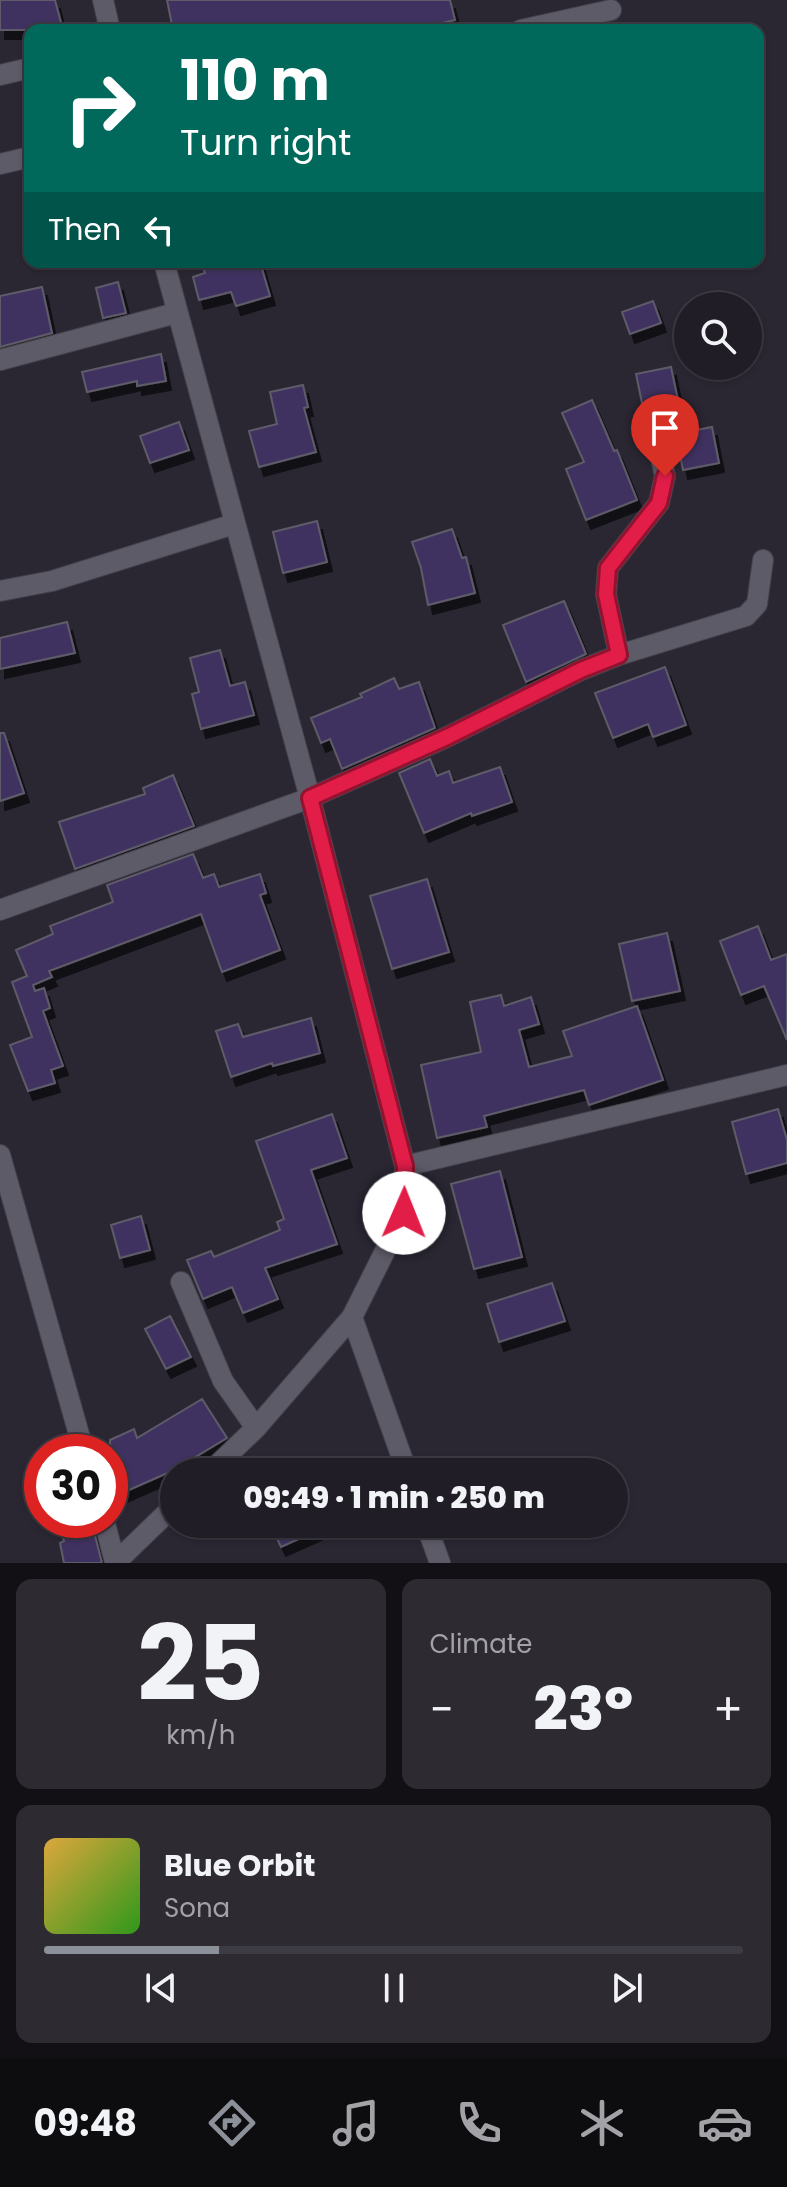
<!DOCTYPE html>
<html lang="en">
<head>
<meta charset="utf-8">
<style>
  :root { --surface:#201d26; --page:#2d2a32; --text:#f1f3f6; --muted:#a2a2a7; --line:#3d3b43; --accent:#8c9099 }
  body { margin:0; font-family:Poppins,sans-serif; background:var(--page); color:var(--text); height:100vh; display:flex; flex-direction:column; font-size:30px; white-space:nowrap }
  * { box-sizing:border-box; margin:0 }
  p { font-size:26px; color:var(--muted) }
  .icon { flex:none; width:44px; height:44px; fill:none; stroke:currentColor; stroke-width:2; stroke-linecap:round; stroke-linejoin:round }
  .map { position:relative; height:1563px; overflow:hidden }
  .details { display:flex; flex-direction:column; gap:16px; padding:16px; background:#121015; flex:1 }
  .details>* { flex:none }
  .guide { position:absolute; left:24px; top:24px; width:740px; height:244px; border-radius:16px; box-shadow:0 2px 6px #0004,0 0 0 2px var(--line); background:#00695c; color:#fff; overflow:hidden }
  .buttons { position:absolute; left:674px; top:292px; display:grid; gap:16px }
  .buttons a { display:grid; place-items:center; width:88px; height:88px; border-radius:50%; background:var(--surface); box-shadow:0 2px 6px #0004,0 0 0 2px var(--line); font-size:40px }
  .speed { position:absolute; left:24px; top:1434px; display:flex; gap:16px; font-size:40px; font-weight:700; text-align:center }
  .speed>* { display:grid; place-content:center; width:104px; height:104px; border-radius:50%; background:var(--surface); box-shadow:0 2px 6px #0004,0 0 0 2px var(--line); line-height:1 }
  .speed .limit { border:12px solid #d22; background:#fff; color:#111 }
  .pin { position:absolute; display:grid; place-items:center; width:68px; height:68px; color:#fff; margin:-82px -34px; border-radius:50% 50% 50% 0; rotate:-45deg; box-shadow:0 0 8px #0007 }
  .pin .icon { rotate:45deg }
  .me { position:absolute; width:88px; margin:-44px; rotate:1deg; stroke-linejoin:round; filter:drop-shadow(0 0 6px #0008) }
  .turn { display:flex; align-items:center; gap:28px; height:168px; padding:0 24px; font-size:36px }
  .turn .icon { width:104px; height:104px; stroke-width:2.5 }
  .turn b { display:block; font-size:56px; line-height:68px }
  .then { display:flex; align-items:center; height:76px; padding:0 24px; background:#0003; gap:16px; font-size:30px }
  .big { font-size:60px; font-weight:800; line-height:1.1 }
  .details .widget { flex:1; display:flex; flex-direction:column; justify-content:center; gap:12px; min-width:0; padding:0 28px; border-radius:16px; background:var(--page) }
  .details .dial { align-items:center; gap:0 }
  .dial b { font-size:104px; line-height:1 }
  .song { display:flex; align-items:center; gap:24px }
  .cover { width:96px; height:96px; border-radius:12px; background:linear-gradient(135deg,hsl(40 70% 55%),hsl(110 70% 35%)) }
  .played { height:8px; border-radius:4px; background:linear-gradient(90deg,var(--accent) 25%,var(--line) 25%) }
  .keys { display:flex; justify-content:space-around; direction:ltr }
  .heat { display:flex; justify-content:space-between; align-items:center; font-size:44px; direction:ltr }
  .details .tiles { flex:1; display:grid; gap:16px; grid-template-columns:1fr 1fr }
  .widget:last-child { grid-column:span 2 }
  .trip { position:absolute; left:160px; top:1458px; width:468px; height:80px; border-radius:40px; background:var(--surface); box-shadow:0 2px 6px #0004,0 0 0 2px var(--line); font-weight:800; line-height:80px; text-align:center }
  .menu { display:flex; height:128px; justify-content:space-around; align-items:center; background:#0d0c0f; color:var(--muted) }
  .menu .icon { width:56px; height:56px }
  .menu .on { color:var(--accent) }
  .menu b { font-size:36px; color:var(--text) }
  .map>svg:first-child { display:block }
  .building { fill:#413360; stroke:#5f5b69; stroke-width:2; filter:url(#shadow) }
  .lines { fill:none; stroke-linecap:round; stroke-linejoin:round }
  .minor-casing { stroke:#44424c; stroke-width:22 }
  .minor { stroke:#5e5b68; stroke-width:20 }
  .route-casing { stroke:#92132f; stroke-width:20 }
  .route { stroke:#e11d48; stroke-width:14 }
</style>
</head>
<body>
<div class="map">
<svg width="787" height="1563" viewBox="0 0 787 1563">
  <defs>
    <filter id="shadow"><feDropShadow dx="5" dy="9" stdDeviation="0" flood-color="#0009"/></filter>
  </defs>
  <rect width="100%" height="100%" fill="#2a2733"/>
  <path class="building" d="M 0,0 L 55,0 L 63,30 L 0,30 Z
    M 167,0 L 450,0 L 455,20 L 413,30 L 173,30 Z
    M 201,262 L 260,262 L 270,296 L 236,306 L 231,292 L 199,300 L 193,277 L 205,273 Z
    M 118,282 L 126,313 L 103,318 L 96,288 Z
    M 42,287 L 52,333 L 0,347 L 0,296 Z
    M 653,301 L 661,323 L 630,334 L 622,312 Z
    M 161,354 L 166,381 L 137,386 L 137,381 L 87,392 L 82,372 Z
    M 671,367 L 679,405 L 644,413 L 636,374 Z
    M 303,385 L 308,407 L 304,408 L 316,452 L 259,467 L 249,431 L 277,424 L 270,392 Z
    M 592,400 L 614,451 L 617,450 L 637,500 L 586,520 L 566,469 L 584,462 L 562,413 Z
    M 179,422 L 189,450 L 150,463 L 140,436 Z
    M 712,427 L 719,463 L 683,470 L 676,434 Z
    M 317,521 L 327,562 L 283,573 L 273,532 Z
    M 452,529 L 462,558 L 466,557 L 475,593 L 428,605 L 421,568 L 412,542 Z
    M 564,601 L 586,654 L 526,682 L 503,625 Z
    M 67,622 L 75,653 L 0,669 L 0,638 Z
    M 220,650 L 230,686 L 245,682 L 254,715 L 201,729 L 192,694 L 199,692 L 190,658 Z
    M 665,667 L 686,725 L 653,737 L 648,724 L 613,738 L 595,693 Z
    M 394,678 L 399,689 L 419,682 L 435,728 L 342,769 L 330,739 L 321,743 L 311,718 L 362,697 L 360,694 Z
    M 0,733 L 4,733 L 24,793 L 0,801 Z
    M 430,759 L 437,776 L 449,771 L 453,783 L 500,767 L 512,802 L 472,816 L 471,813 L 424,833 L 399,773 Z
    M 173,775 L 194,826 L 75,869 L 59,822 L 145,794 L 143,788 Z
    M 193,854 L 203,878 L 214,874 L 219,887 L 260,874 L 266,893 L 260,895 L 280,950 L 222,972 L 201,914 L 49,971 L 52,977 L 33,985 L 35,991 L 44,988 L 50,1008 L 43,1011 L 63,1066 L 51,1070 L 55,1083 L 28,1091 L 10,1045 L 32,1037 L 12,982 L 27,976 L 16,950 L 53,934 L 50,926 L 113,902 L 107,885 Z
    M 427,879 L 449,952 L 392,969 L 370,896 Z
    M 758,926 L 771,960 L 787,954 L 787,1040 L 764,986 L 741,995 L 720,941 Z
    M 667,933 L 680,991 L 632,1001 L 619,944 Z
    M 501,995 L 504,1006 L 531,997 L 539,1024 L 519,1030 L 529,1067 L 572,1056 L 563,1031 L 637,1006 L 663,1080 L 589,1105 L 584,1090 L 484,1116 L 487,1127 L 437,1138 L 421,1065 L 481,1052 L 470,1002 Z
    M 311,1018 L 320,1053 L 273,1066 L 272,1063 L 231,1077 L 216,1031 L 238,1024 L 243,1037 Z
    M 778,1109 L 787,1140 L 787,1163 L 746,1174 L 732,1122 Z
    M 332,1114 L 347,1158 L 311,1170 L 337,1244 L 265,1268 L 278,1299 L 243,1313 L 232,1287 L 203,1299 L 187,1260 L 211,1251 L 214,1257 L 280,1230 L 277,1222 L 284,1219 L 256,1141 Z
    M 500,1171 L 522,1257 L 474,1269 L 451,1184 Z
    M 141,1216 L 150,1250 L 120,1258 L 111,1225 Z
    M 552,1283 L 565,1321 L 499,1342 L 487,1304 Z
    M 170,1316 L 191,1357 L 166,1369 L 145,1329 Z
    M 202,1399 L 227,1438 L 172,1471 L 120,1494 L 110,1472 L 110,1440 L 134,1429 L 137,1438 Z
    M 58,1520 L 91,1520 L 102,1563 L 64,1563 L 60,1543 L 64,1541 Z
    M 270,1524 L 332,1524 L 281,1547 Z"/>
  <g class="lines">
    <g class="minor-casing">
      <path id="minor" d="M 103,0 L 110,30
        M 521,30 L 611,10
        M 0,75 L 30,68
        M 0,164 L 30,157
        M 164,262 L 310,798 L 405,1166 L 404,1213 L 352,1317 L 256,1428 L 210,1472
        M 0,360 L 176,313
        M 0,591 L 52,581 L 234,524
        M 619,655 L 606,594 L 608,568 L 659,503 L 665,476 L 657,440
        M 0,910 L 310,798 L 447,737 L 581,670 L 619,655 L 746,616 L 757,604 L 763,560
        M 0,1155 L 84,1452
        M 405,1166 L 787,1075
        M 181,1282 L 223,1381 L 256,1428
        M 352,1317 L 407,1472
        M 104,1520 L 115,1562
        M 426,1524 L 440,1563
        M 115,1563 L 174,1506"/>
    </g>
    <use href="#minor" class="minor"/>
  </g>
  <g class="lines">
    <g class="route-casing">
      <path id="route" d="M 404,1213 L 405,1166 L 310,798 L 447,737 L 581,670 L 619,655 L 606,594 L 608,568 L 659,503 L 665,476"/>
    </g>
    <use href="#route" class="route"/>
  </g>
</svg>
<div class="buttons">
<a><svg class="icon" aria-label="search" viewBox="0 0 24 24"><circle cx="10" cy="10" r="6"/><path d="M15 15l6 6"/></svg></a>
</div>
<div class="speed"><div class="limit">30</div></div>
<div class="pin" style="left:665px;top:476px;background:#d93025"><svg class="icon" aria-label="arrive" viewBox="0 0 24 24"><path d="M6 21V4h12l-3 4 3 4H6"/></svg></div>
<svg class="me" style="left:404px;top:1213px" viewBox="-20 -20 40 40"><circle r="19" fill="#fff"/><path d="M0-13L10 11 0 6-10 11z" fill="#e11d48"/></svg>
<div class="trip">09:49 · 1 min · 250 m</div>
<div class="guide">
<div class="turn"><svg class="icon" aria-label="right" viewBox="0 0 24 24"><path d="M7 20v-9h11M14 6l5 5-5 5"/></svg><div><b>110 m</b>Turn right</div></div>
<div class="then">Then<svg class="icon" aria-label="left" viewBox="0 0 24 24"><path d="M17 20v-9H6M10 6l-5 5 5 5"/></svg></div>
</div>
</div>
<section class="details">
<div class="tiles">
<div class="widget dial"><b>25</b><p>km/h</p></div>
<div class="widget"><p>Climate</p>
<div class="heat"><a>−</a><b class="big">23°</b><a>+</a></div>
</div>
<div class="widget">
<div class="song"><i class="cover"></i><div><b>Blue Orbit</b><p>Sona</p></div></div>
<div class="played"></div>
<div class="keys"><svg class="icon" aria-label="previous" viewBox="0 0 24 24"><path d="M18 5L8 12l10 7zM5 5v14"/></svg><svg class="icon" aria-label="pause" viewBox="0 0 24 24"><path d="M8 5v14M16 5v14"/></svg><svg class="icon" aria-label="next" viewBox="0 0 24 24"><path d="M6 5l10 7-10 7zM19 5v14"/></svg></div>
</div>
</div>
</section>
<nav class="menu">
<b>09:48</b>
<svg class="icon on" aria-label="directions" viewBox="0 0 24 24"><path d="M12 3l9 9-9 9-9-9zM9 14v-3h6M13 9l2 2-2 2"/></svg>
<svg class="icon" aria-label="music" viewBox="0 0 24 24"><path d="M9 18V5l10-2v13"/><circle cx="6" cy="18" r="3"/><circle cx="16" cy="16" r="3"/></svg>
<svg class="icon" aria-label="phone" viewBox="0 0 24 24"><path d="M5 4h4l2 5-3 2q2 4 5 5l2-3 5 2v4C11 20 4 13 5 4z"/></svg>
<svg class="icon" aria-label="climate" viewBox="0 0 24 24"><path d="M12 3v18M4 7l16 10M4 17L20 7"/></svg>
<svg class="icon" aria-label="car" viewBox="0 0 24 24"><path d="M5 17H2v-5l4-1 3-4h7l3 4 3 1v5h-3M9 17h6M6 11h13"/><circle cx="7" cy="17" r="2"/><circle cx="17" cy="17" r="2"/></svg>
</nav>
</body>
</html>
